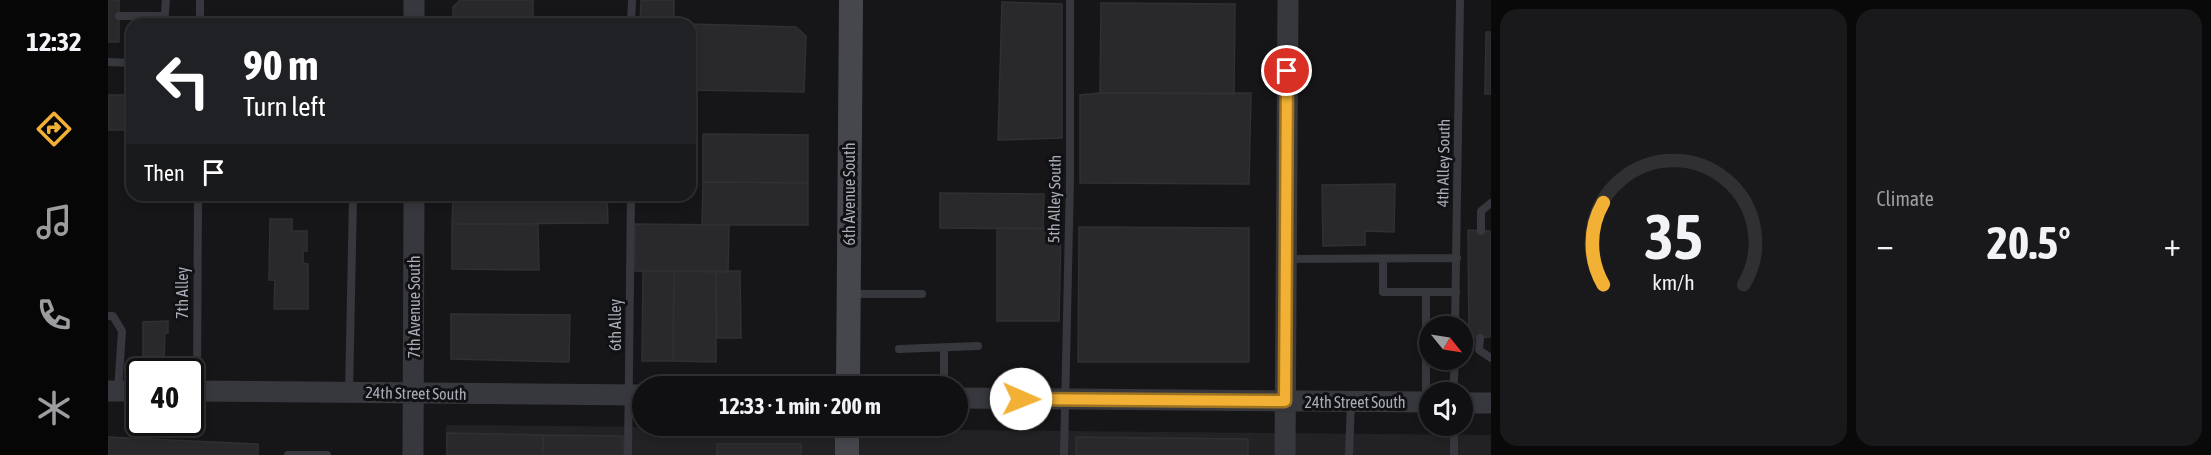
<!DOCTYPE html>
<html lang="en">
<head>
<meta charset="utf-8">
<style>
  :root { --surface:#101012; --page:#19191b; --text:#f1f3f6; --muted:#9c9d9f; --line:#303032; --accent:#f2b134 }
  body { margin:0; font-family:"Asap Condensed",sans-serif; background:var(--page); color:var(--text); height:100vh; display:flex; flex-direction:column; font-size:22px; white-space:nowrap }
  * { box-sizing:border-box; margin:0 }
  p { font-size:20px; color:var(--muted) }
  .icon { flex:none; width:33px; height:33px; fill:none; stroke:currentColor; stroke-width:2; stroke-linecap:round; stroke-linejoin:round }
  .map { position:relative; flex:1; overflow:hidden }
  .panel { display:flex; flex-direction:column; gap:9px; padding:9px; background:#09090a; width:720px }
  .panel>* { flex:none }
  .hud { position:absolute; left:18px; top:18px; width:570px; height:183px; border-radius:18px; box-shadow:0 3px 9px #0003,0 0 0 2px var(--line); background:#202124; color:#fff; overflow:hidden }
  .needle { width:39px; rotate:120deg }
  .fabs { position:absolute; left:1311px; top:316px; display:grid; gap:12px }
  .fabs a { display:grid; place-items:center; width:54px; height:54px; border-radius:50%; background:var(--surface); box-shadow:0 3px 9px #0003,0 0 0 2px var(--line); font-size:30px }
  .speed { position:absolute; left:18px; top:358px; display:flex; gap:12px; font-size:30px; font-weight:700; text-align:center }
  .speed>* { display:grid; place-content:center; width:78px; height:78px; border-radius:50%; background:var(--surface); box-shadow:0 3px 9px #0003,0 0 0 2px var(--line); line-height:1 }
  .speed .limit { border:3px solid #111; border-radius:9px; background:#fff; color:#111 }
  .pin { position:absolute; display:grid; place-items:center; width:51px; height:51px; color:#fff; margin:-26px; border:3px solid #fff; border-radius:50%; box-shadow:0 2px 6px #0007 }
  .me { position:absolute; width:66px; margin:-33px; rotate:91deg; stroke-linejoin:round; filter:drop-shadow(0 0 4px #0008) }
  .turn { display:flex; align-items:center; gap:21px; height:126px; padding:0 18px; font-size:27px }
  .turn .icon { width:78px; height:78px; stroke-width:2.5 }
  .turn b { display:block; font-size:42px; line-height:51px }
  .then { display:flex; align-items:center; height:57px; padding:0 18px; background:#0003; gap:12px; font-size:22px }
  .big { font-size:45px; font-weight:700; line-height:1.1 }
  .panel .tile { flex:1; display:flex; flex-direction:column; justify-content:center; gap:9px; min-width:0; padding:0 21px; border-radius:18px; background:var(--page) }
  .panel .dial { align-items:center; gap:0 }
  .dial svg { height:156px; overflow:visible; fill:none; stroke:var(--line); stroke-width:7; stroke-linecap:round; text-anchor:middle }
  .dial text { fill:var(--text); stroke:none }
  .heat { display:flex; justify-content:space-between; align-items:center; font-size:33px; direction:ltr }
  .panel .tiles { flex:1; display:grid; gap:9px; grid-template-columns:repeat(2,1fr) }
  .trip { position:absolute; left:524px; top:376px; width:336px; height:60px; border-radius:30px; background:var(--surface); box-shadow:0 3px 9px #0003,0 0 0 2px var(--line); font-weight:700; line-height:60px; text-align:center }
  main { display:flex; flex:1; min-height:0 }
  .tabs { display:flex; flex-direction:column; width:108px; justify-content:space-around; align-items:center; background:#060607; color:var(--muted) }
  .tabs .icon { width:42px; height:42px }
  .tabs .active { color:var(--accent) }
  .tabs b { font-size:27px; color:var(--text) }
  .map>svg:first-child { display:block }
  .built { fill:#222225 }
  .building { fill:#29292c; stroke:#303034; stroke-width:1.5 }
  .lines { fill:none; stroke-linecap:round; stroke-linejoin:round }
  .service { stroke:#37383d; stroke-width:8 }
  .tertiary { stroke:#37383d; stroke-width:21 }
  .secondary { stroke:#45474d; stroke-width:24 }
  .route-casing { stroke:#9d7322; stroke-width:15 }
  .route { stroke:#f2b134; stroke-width:10 }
  .labels { text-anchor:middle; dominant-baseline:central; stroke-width:6; stroke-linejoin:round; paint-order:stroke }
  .street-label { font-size:16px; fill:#a8adb8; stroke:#111113 }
</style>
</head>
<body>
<main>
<nav class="tabs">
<b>12:32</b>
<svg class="icon active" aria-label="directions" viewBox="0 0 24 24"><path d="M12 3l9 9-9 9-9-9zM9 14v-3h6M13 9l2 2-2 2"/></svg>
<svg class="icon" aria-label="music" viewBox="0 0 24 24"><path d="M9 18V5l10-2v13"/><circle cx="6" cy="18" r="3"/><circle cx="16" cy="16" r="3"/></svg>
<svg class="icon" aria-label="phone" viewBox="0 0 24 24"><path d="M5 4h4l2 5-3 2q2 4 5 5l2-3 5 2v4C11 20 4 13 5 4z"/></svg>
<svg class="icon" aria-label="climate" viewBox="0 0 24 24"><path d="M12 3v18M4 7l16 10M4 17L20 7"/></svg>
</nav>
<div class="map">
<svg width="1383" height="455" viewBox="0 0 1383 455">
  <rect width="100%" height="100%" fill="#161618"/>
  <path class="built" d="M 338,425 L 1383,435 L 1383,455 L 338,455 Z"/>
  <path class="building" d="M 0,0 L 11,0 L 11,42 L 0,42 Z
    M 352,0 L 425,0 L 425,24 L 345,24 L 345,7 Z
    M 533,0 L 566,0 L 566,24 L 532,24 Z
    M 894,2 L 954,4 L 954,138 L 890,140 Z
    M 993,3 L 1127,4 L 1126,94 L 992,93 Z
    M 582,24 L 688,27 L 698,36 L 696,92 L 582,90 Z
    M 1378,32 L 1383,32 L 1383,94 L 1377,94 Z
    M 992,93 L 1143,93 L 1141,184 L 972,183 L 972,95 Z
    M 0,95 L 24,95 L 24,130 L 0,130 Z
    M 595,134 L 700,135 L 700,183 L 595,182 Z
    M 595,182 L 700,183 L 700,225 L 594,225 Z
    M 1287,184 L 1286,232 L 1257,231 L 1257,245 L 1215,246 L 1214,185 Z
    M 832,193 L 936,194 L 935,229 L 832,228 Z
    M 345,195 L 499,195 L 500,223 L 344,224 Z
    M 162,219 L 184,219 L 184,231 L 199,231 L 199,251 L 195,251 L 195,263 L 200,264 L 200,309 L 166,309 L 167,280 L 161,280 Z
    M 344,224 L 430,224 L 431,270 L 344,269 Z
    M 527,224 L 621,225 L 620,272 L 527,271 Z
    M 971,227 L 1141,228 L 1141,362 L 970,362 Z
    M 889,228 L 953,228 L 951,321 L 889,321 Z
    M 1360,230 L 1383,231 L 1383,337 L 1361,338 Z
    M 535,271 L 566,271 L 565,361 L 534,361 Z
    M 566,271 L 608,271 L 608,362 L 565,361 Z
    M 608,271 L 632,271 L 633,338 L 609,338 Z
    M 343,314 L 462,315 L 461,362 L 343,359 Z
    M 60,321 L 60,333 L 57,333 L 56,356 L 35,356 L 35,322 Z
    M 339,433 L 435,435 L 435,455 L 339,455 Z
    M 435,435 L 515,436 L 515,455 L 435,455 Z
    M 0,437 L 150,444 L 150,455 L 0,455 Z
    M 968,437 L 1140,439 L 1140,455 L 968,455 Z
    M 609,444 L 693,444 L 693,455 L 609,455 Z"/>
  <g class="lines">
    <path class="service" d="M 11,16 L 57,16
      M 56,24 L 58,0
      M 92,24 L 92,0
      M 523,24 L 524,0
      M 0,62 L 24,63
      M 1373,231 L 1373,211 L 1383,203
      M 1178,259 L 1349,258
      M 1275,259 L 1275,292 L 1348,292
      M 742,294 L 814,294
      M 0,316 L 5,316 L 14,331 L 10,391
      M 1347,327 L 1352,0
      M 1372,338 L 1371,350 L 1383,358
      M 791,349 L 870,346
      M 836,387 L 836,348
      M 89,390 L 90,195
      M 241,393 L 245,197 L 305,196
      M 1345,393 L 1347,360
      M 1318,402 L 1318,292
      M 1346,426 L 1346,455
      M 180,455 L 219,455
      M 520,455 L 523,195
      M 956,455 L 962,179 L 962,0
      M 1241,455 L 1243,402"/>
    <path class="tertiary" d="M 306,24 L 306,0
      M 0,391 L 32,391
      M 82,391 L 534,395
      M 849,398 L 1322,402
      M 1354,403 L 1383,403
      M 305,455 L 306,195
      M 1177,455 L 1180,0"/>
    <path class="secondary" d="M 740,387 L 743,0
      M 739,455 L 739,426"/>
  </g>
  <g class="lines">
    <g class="route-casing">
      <path id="route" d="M 913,399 L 1177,401 L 1179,71"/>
    </g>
    <use href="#route" class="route"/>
  </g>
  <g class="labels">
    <g class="street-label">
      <text transform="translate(1335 163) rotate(-89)">4th Alley South</text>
      <text transform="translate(741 194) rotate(-90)">6th Avenue South</text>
      <text transform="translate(946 199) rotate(-89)">5th Alley South</text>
      <text transform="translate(74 293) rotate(-90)">7th Alley</text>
      <text transform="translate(306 307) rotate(-90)">7th Avenue South</text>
      <text transform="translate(507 325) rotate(-90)">6th Alley</text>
      <text transform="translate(308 393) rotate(1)">24th Street South</text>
      <text x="1247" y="402">24th Street South</text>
    </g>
  </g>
</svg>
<div class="fabs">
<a><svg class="needle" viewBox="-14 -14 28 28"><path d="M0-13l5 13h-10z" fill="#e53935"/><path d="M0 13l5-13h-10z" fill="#9c9d9f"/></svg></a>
<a><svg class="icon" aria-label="sound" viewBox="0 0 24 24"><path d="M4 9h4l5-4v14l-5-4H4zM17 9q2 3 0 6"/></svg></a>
</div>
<div class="speed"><div class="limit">40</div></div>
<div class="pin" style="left:1179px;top:71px;background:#d93025"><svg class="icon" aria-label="arrive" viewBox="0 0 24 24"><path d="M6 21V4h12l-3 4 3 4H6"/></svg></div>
<svg class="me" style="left:913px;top:399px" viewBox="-20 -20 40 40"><circle r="19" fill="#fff"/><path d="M0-13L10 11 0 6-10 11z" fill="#f2b134"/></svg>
<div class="trip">12:33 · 1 min · 200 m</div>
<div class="hud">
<div class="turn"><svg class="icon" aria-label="left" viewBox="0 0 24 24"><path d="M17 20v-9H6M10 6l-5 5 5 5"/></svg><div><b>90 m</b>Turn left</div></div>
<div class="then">Then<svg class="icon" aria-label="arrive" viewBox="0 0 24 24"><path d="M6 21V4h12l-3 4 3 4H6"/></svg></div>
</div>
</div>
<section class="panel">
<div class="tiles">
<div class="tile dial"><svg viewBox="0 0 100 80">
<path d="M14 69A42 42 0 1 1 86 69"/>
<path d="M14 69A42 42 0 0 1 14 27" stroke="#f2b134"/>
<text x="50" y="56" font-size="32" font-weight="700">35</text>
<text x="50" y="72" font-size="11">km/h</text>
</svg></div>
<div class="tile"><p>Climate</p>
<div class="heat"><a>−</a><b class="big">20.5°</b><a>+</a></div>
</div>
</div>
</section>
</main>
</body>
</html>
